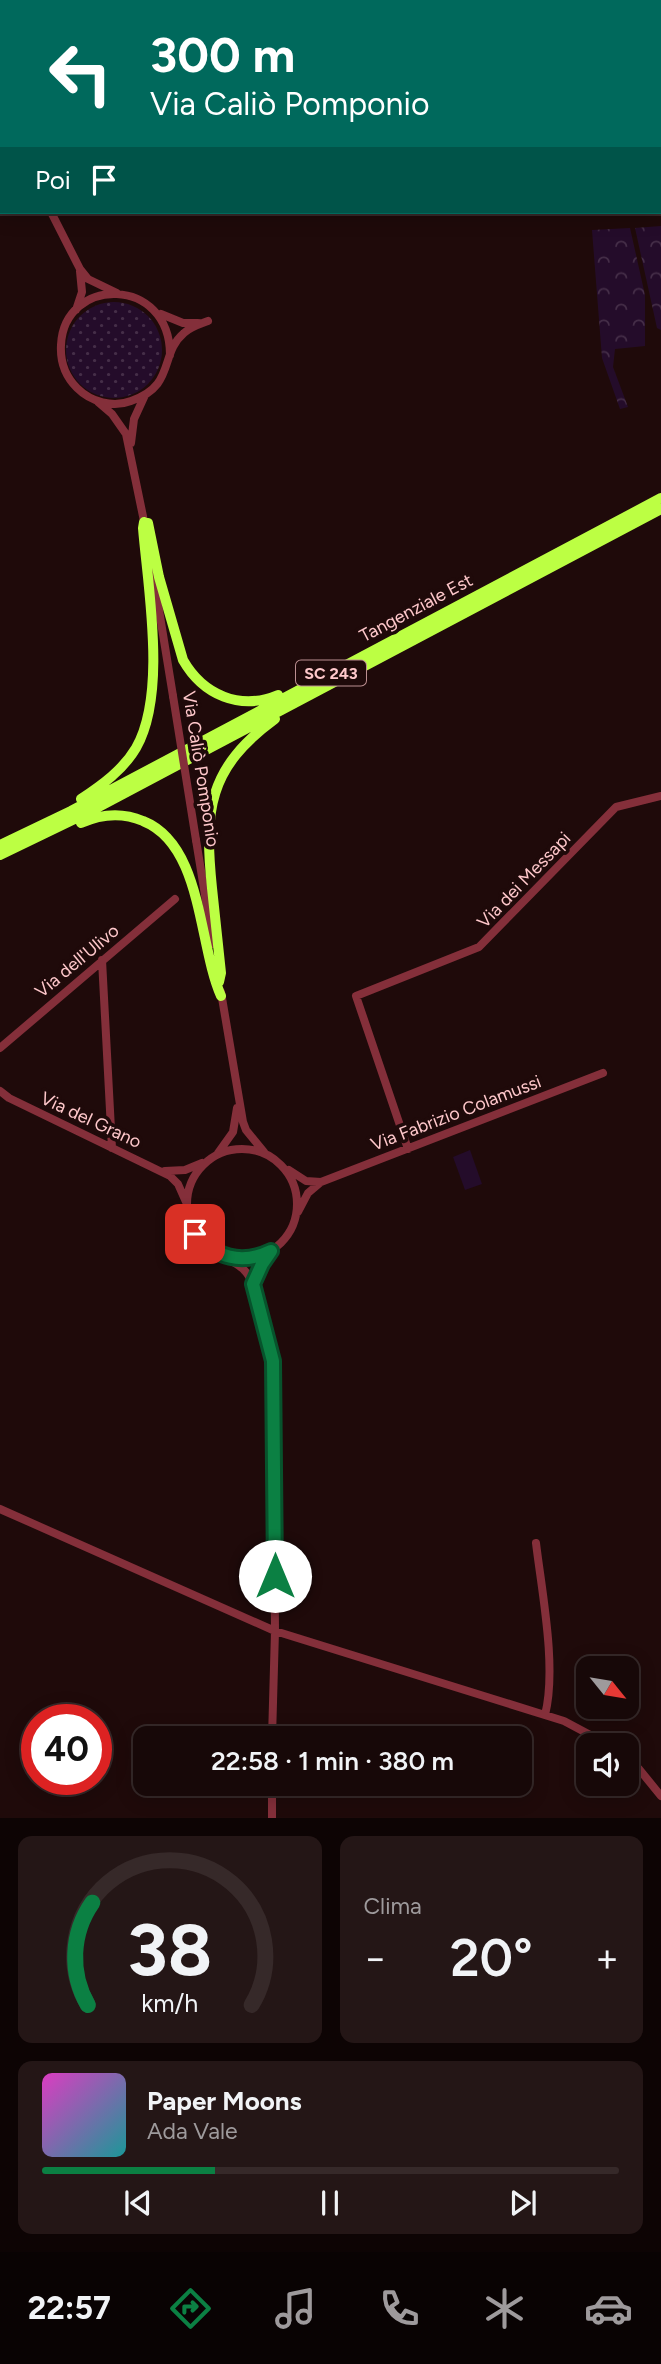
<!DOCTYPE html>
<html lang="it">
<head>
<meta charset="utf-8">
<style>
  :root { --surface:#170808; --page:#241616; --text:#f1f3f6; --muted:#9e9a9c; --line:#362929; --accent:#0b8043 }
  body { margin:0; font-family:Figtree,sans-serif; background:var(--page); color:var(--text); height:100vh; display:flex; flex-direction:column; font-size:26px; white-space:nowrap }
  * { box-sizing:border-box; margin:0 }
  p { font-size:23px; color:var(--muted) }
  .icon { flex:none; width:38px; height:38px; fill:none; stroke:currentColor; stroke-width:2; stroke-linecap:round; stroke-linejoin:round }
  .map { position:relative; height:1818px; overflow:hidden }
  .sheet { display:flex; flex-direction:column; gap:18px; padding:18px; background:#0d0404; flex:1 }
  .sheet>* { flex:none }
  .guide { position:absolute; left:0px; top:0px; width:662px; height:214px; box-shadow:0 4px 18px #0003,0 0 0 2px var(--line); background:#00695c; color:#fff; overflow:hidden }
  .needle { width:46px; rotate:120deg }
  .fabs { position:absolute; left:576px; top:1656px; display:grid; gap:14px }
  .fabs a { display:grid; place-items:center; width:63px; height:63px; border-radius:14px; background:var(--surface); box-shadow:0 4px 18px #0003,0 0 0 2px var(--line); font-size:35px }
  .speed { position:absolute; left:21px; top:1704px; display:flex; gap:14px; font-size:35px; font-weight:700; text-align:center }
  .speed>* { display:grid; place-content:center; width:91px; height:91px; border-radius:50%; background:var(--surface); box-shadow:0 4px 18px #0003,0 0 0 2px var(--line); line-height:1 }
  .speed .limit { border:10px solid #d22; background:#fff; color:#111 }
  .pin { position:absolute; display:grid; place-items:center; width:60px; height:60px; color:#fff; margin:-30px; border-radius:14px; box-shadow:0 4px 10px #0006 }
  .me { position:absolute; width:77px; margin:-38px; rotate:0deg; stroke-linejoin:round; filter:drop-shadow(0 0 5px #0008) }
  .turn { display:flex; align-items:center; gap:24px; height:147px; padding:0 35px; font-size:32px }
  .turn .icon { width:91px; height:91px; stroke-width:2.5 }
  .turn b { display:block; font-size:49px; line-height:60px }
  .then { display:flex; align-items:center; height:66px; padding:0 35px; background:#0003; gap:14px; font-size:26px }
  .big { font-size:52px; font-weight:600; line-height:1.1 }
  .sheet .widget { flex:1; display:flex; flex-direction:column; justify-content:center; gap:10px; min-width:0; padding:0 24px; border-radius:14px; background:var(--page) }
  .sheet .dial { align-items:center; gap:0 }
  .dial svg { height:182px; overflow:visible; fill:none; stroke:var(--line); stroke-width:7; stroke-linecap:round; text-anchor:middle }
  .dial text { fill:var(--text); stroke:none }
  .song { display:flex; align-items:center; gap:21px }
  .cover { width:84px; height:84px; border-radius:10px; background:linear-gradient(135deg,hsl(310 70% 55%),hsl(180 70% 35%)) }
  .played { height:7px; border-radius:4px; background:linear-gradient(90deg,var(--accent) 30%,var(--line) 30%) }
  .keys { display:flex; justify-content:space-around; direction:ltr }
  .heat { display:flex; justify-content:space-between; align-items:center; font-size:38px; direction:ltr }
  .sheet .tiles { flex:1; display:grid; gap:18px; grid-template-columns:1fr 1fr }
  .widget:last-child { grid-column:span 2 }
  .trip { position:absolute; left:133px; top:1726px; width:399px; height:70px; border-radius:14px; background:var(--surface); box-shadow:0 4px 18px #0003,0 0 0 2px var(--line); font-weight:600; line-height:70px; text-align:center }
  .tab-bar { display:flex; height:112px; justify-content:space-around; align-items:center; background:#090303; color:var(--muted) }
  .tab-bar .icon { width:49px; height:49px }
  .tab-bar .active { color:var(--accent) }
  .tab-bar b { font-size:32px; color:var(--text) }
  .map>svg:first-child { display:block }
  .grass { fill:url(#grass-dots) }
  .forest { fill:url(#forest-crowns) }
  .garden { fill:#240c2a }
  .lines { fill:none; stroke-linecap:round; stroke-linejoin:round }
  .minor { stroke:#842f3a; stroke-width:8 }
  .highway { stroke:#bcff43; stroke-width:10 }
  .minor-bridge { stroke:#842f3a; stroke-width:8 }
  .route-casing { stroke:#07532c; stroke-width:18 }
  .route { stroke:#0b8043; stroke-width:12 }
  .labels { text-anchor:middle; dominant-baseline:central; stroke-width:7; stroke-linejoin:round; paint-order:stroke }
  .shield { fill:#1f0a0a; stroke:#bc8f91; stroke-width:2 }
  .shield-label { font-size:16px; font-weight:bold; fill:#ffc8cb }
  .street-label { font-size:18px; fill:#ffc8cb; stroke:#1f0a0a }
</style>
</head>
<body>
<div class="map">
<svg width="661" height="1818" viewBox="0 0 661 1818">
  <defs>
    <pattern id="grass-dots" width="8" height="8" patternUnits="userSpaceOnUse" patternTransform="scale(1.75)"><rect width="8" height="8" fill="#240c2a"/><path d="M2 2h.1M6 6h.1" fill="none" stroke="#452e48" stroke-width="1.8" stroke-linecap="round"/></pattern>
    <pattern id="forest-crowns" width="20" height="18" patternUnits="userSpaceOnUse" patternTransform="scale(1.75)"><rect width="20" height="18" fill="#240c2a"/><path d="M2 6a3 3 0 1 1 6 0M12 15a3 3 0 1 1 6 0" fill="none" stroke="#452e48"/></pattern>
  </defs>
  <rect width="100%" height="100%" fill="#1f0a0a"/>
  <path class="grass" d="M66 350a48 48 0 1 1 96 0a48 48 0 1 1-96 0Z"/>
  <path class="forest" d="M 661,226 L 661,330 L 657,328 L 635,228 Z
    M 630,228 L 645,295 L 645,346 L 615,349 L 613,367 L 628,407 L 620,409 L 602,358 L 592,230 Z"/>
  <path class="garden" d="M 470,1150 L 482,1184 L 465,1190 L 453,1157 Z"/>
  <g class="lines">
    <path class="minor" d="M 0,103 L 2,107
      M 51,212 L 80,269 L 88,279 L 117,293
      M 76,310 L 82,292 L 80,271
      M 161,314 L 183,323 L 198,323
      M 170,355 C 170,275 64,276 61,345 C 60,362 66,377 77,388 C 91,402 113,408 131,401 C 176,386 159,354 184,333 C 190,327 200,324 208,321
      M 98,402 L 112,414 L 126,434 L 145,526
      M 131,443 L 134,419 L 145,395
      M 152,567 L 173,696
      M 196,840 L 213,944
      M 102,960 L 112,1148
      M 221,992 L 243,1122 L 246,1130 L 264,1152
      M 0,1048 L 175,899
      M 0,1091 L 9,1098 L 170,1176 L 178,1184 L 186,1202
      M187 1204a55 55 0 1 1 110 0a55 55 0 1 1-110 0Z
      M 408,1149 L 356,996 L 479,947 L 616,807 L 661,796
      M 218,1153 L 233,1132 L 237,1108
      M 289,1170 L 306,1181 L 321,1182
      M 165,1171 L 185,1170 L 202,1163
      M 298,1212 L 308,1193 L 321,1182 L 603,1073
      M 217,1254 C 227,1259 238,1263 245,1271 C 259,1286 269,1340 273,1361 L 275,1631 L 272,1738
      M 254,1287 L 262,1264 L 270,1252
      M 0,1509 L 275,1631 L 564,1721 L 609,1745
      M 536,1543 C 542,1593 557,1668 545,1715
      M 626,1759 L 639,1769 L 661,1796
      M 272,1783 L 272,1818"/>
    <path class="highway" d="M 148,523 L 159,577 L 183,660 C 203,695 240,711 278,695
      M 81,799 C 102,785 123,770 136,748 C 167,694 148,589 143,528 L 144,522
      M 81,823 C 101,814 122,812 143,821 C 203,845 198,944 221,996
      M 0,845 L 71,811 L 661,498
      M 0,855 L 89,812 L 661,509
      M 219,982 L 221,973 C 218,945 215,916 212,888 C 204,810 208,768 275,719"/>
    <path class="minor-bridge" d="M 173,696 L 196,840"/>
  </g>
  <g class="lines">
    <g class="route-casing">
      <path id="route" d="M 195,1234 C 216,1258 242,1265 271,1251 L 262,1264 L 253,1284 L 273,1361 L 275,1576"/>
    </g>
    <use href="#route" class="route"/>
  </g>
  <g class="labels">
    <rect class="shield" x="296" y="660.5" width="70" height="25" rx="5"/>
    <g class="shield-label">
      <text x="331" y="673">SC 243</text>
    </g>
    <g class="street-label">
      <text transform="translate(416 608) rotate(-28)">Tangenziale Est</text>
      <text transform="translate(201 769) rotate(81)">Via Caliò Pomponio</text>
      <text transform="translate(524 880) rotate(-46)">Via dei Messapi</text>
      <text transform="translate(77 961) rotate(-40)">Via dell'Ulivo</text>
      <text transform="translate(456 1113) rotate(-21)">Via Fabrizio Colamussi</text>
      <text transform="translate(91 1120) rotate(25)">Via del Grano</text>
    </g>
  </g>
</svg>
<div class="fabs">
<a><svg class="needle" viewBox="-14 -14 28 28"><path d="M0-13l5 13h-10z" fill="#e53935"/><path d="M0 13l5-13h-10z" fill="#9e9a9c"/></svg></a>
<a><svg class="icon" aria-label="sound" viewBox="0 0 24 24"><path d="M4 9h4l5-4v14l-5-4H4zM17 9q2 3 0 6"/></svg></a>
</div>
<div class="speed"><div class="limit">40</div></div>
<div class="pin" style="left:195px;top:1234px;background:#d93025"><svg class="icon" aria-label="arrive" viewBox="0 0 24 24"><path d="M6 21V4h12l-3 4 3 4H6"/></svg></div>
<svg class="me" style="left:275px;top:1576px" viewBox="-20 -20 40 40"><circle r="19" fill="#fff"/><path d="M0-13L10 11 0 6-10 11z" fill="#0b8043"/></svg>
<div class="trip">22:58 · 1 min · 380 m</div>
<div class="guide">
<div class="turn"><svg class="icon" aria-label="left" viewBox="0 0 24 24"><path d="M17 20v-9H6M10 6l-5 5 5 5"/></svg><div><b>300 m</b>Via Caliò Pomponio</div></div>
<div class="then">Poi<svg class="icon" aria-label="arrive" viewBox="0 0 24 24"><path d="M6 21V4h12l-3 4 3 4H6"/></svg></div>
</div>
</div>
<section class="sheet">
<div class="tiles">
<div class="widget dial"><svg viewBox="0 0 100 80">
<path d="M14 69A42 42 0 1 1 86 69"/>
<path d="M14 69A42 42 0 0 1 16 24" stroke="#0b8043"/>
<text x="50" y="56" font-size="32" font-weight="700">38</text>
<text x="50" y="72" font-size="11">km/h</text>
</svg></div>
<div class="widget"><p>Clima</p>
<div class="heat"><a>−</a><b class="big">20°</b><a>+</a></div>
</div>
<div class="widget">
<div class="song"><i class="cover"></i><div><b>Paper Moons</b><p>Ada Vale</p></div></div>
<div class="played"></div>
<div class="keys"><svg class="icon" aria-label="previous" viewBox="0 0 24 24"><path d="M18 5L8 12l10 7zM5 5v14"/></svg><svg class="icon" aria-label="pause" viewBox="0 0 24 24"><path d="M8 5v14M16 5v14"/></svg><svg class="icon" aria-label="next" viewBox="0 0 24 24"><path d="M6 5l10 7-10 7zM19 5v14"/></svg></div>
</div>
</div>
</section>
<nav class="tab-bar">
<b>22:57</b>
<svg class="icon active" aria-label="directions" viewBox="0 0 24 24"><path d="M12 3l9 9-9 9-9-9zM9 14v-3h6M13 9l2 2-2 2"/></svg>
<svg class="icon" aria-label="music" viewBox="0 0 24 24"><path d="M9 18V5l10-2v13"/><circle cx="6" cy="18" r="3"/><circle cx="16" cy="16" r="3"/></svg>
<svg class="icon" aria-label="phone" viewBox="0 0 24 24"><path d="M5 4h4l2 5-3 2q2 4 5 5l2-3 5 2v4C11 20 4 13 5 4z"/></svg>
<svg class="icon" aria-label="climate" viewBox="0 0 24 24"><path d="M12 3v18M4 7l16 10M4 17L20 7"/></svg>
<svg class="icon" aria-label="car" viewBox="0 0 24 24"><path d="M5 17H2v-5l4-1 3-4h7l3 4 3 1v5h-3M9 17h6M6 11h13"/><circle cx="7" cy="17" r="2"/><circle cx="17" cy="17" r="2"/></svg>
</nav>
</body>
</html>
